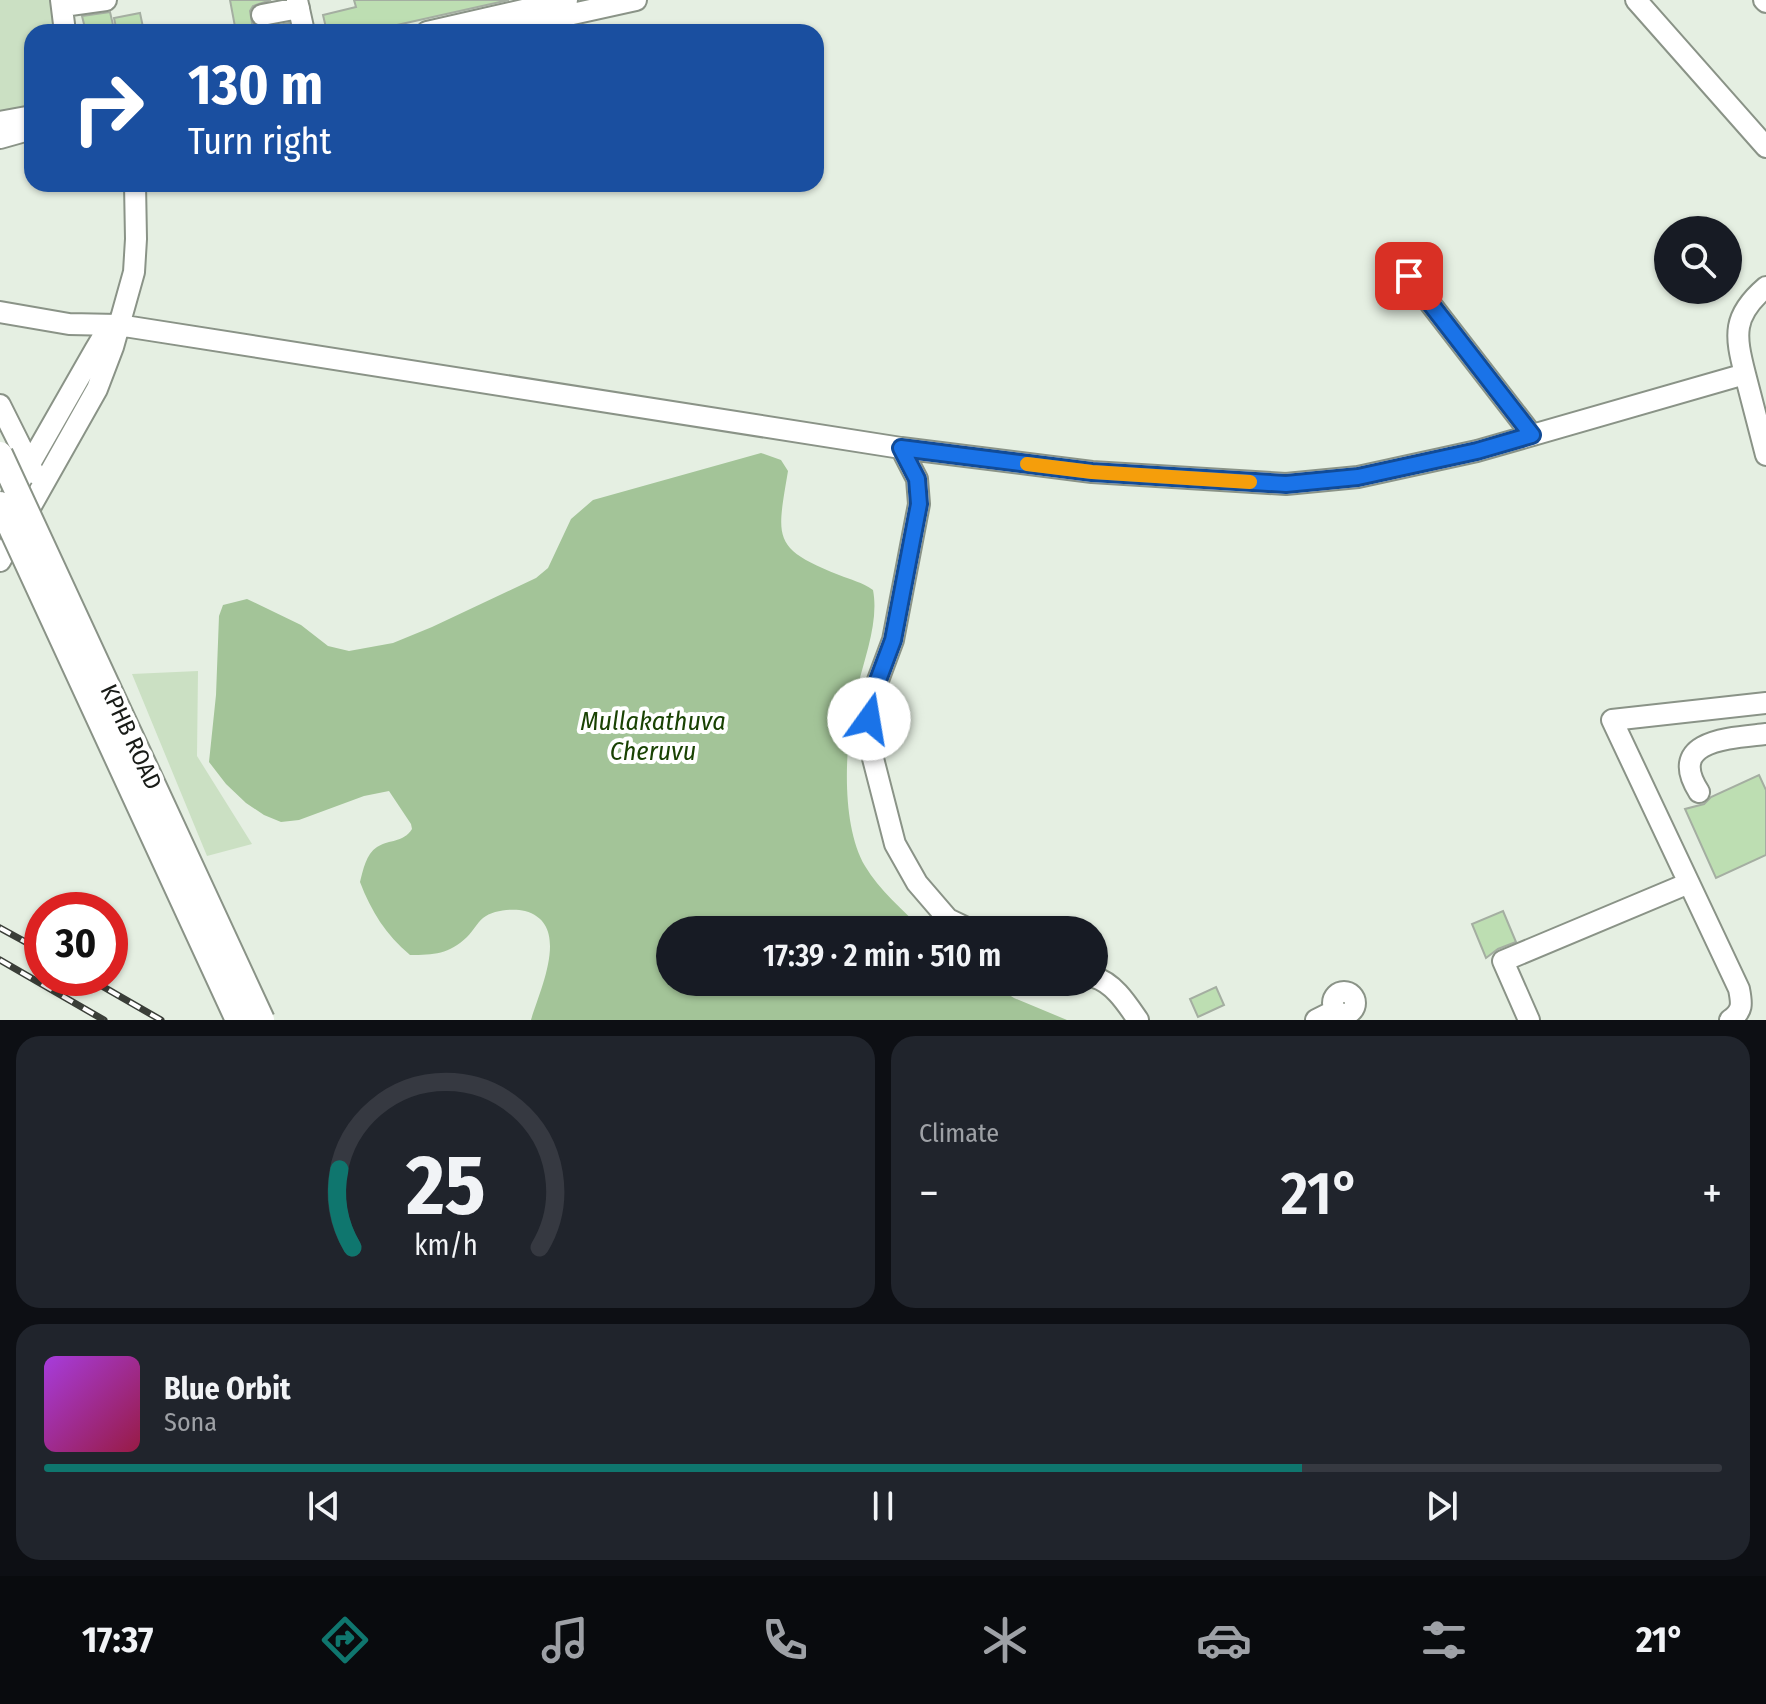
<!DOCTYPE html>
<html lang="en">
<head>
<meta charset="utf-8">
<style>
  :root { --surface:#171b24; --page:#20242c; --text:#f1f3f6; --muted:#9ea1a6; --line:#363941; --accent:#0f766e }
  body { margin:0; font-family:"Fira Sans Condensed",sans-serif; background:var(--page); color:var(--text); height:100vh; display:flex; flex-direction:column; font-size:30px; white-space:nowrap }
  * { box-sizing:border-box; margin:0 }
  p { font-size:26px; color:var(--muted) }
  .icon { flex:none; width:44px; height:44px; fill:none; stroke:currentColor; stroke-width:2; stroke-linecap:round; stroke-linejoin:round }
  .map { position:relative; height:1020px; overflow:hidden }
  .panel { display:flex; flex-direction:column; gap:16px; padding:16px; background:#0d0f14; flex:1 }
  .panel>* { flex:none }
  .guide { position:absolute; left:24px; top:24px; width:800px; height:168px; border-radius:24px; box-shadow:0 2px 6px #0004; background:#1a4fa0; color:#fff; overflow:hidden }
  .controls { position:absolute; left:1654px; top:216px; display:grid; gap:16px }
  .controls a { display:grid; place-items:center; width:88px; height:88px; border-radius:50%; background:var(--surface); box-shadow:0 2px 6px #0004; font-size:40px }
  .speed { position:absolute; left:24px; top:892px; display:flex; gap:16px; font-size:40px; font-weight:700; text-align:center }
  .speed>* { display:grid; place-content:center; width:104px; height:104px; border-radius:50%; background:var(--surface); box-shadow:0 2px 6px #0004; line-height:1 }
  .speed .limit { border:12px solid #d22; background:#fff; color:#111 }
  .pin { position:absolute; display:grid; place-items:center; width:68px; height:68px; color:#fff; margin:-34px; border-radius:16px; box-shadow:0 4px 12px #0006 }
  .me { position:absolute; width:88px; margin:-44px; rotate:13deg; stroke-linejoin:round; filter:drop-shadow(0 0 6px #0008) }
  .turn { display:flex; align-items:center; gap:28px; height:168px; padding:0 32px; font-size:36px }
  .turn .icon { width:104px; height:104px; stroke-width:2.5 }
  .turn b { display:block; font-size:56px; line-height:68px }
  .big { font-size:60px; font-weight:600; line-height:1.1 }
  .panel .tile { flex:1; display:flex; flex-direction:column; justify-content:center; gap:12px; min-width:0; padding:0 28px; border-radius:24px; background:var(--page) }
  .panel .dial { align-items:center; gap:0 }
  .dial svg { height:208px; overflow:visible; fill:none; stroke:var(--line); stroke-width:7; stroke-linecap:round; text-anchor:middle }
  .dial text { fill:var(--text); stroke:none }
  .song { display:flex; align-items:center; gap:24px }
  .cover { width:96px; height:96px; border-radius:12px; background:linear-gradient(135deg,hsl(280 70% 55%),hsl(340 70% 35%)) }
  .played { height:8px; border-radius:4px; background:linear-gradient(90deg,var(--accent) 75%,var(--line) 75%) }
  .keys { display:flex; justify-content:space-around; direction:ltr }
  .heat { display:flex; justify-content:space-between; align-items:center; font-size:44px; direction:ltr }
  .panel .tiles { flex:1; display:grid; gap:16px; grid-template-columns:1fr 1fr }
  .tile:last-child { grid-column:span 2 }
  .trip { position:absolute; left:656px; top:916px; width:452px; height:80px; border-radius:40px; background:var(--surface); box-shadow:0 2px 6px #0004; font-weight:600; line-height:80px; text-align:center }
  .menu { display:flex; height:128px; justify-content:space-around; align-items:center; background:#090b0e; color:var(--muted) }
  .menu .icon { width:56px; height:56px }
  .menu .active { color:var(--accent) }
  .menu b { font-size:36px; color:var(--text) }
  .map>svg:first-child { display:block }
  .green { fill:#cbe0c3 }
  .water { fill:#a3c498 }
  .building { fill:#bddeb2; stroke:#a4aea1; stroke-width:2 }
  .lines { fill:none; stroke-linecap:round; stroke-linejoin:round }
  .minor-casing { stroke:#8a9387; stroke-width:24 }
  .minor { stroke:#fff; stroke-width:20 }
  .rail-casing { stroke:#3a3e38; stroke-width:7 }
  .rail { stroke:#fff; stroke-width:4; stroke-dasharray:12; stroke-linecap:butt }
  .major-bridge-casing { stroke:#8a9387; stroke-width:28; stroke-linecap:butt }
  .major-bridge { stroke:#fff; stroke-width:24 }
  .route-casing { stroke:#114b97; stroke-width:20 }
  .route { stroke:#1a73e8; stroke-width:14 }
  .slow { stroke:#f59e0b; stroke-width:14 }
  .labels { text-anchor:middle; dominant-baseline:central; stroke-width:8; stroke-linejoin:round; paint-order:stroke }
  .street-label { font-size:24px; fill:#181b17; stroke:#fff }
  .water-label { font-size:26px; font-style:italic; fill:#194203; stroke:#fff }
</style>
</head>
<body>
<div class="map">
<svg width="1766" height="1020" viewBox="0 0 1766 1020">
  <rect width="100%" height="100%" fill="#e5efe2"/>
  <path class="green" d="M 0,0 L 51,0 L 57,32 L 32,32 L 32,105 L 0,114 Z
    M 198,671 L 197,756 L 252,844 L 207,856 L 132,674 Z"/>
  <path class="water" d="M 761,453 L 781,460 L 788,471 C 777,538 771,548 839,575 C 851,580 862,582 873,590 C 879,621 865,656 858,686 C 845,735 839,821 865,866 C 879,890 903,910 923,930 L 670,930 L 670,982 L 989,982 L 1014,998 L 1067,1020 L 531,1020 C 540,989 572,924 525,911 C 513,908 493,910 483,918 C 477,923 473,931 467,937 C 449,954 434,955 410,955 C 386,935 371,911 360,882 C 363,870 366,854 377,847 C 390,839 403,843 412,829 L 411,824 L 389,791 L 364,796 L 299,820 L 281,822 L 264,815 L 246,803 L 226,784 L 209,762 L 216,695 L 219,616 L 223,605 L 247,599 L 301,625 L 328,646 L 349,651 L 393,643 L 432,627 L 536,578 L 548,568 L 571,519 L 593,500 Z"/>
  <path class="building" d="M 230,0 L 271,0 L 253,6 L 250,11 L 252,23 L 264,28 L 289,23 L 291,32 L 236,32 Z
    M 354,0 L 509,0 L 388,27 L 390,32 L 327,32 L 323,15 L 356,7 Z
    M 110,12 L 113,25 L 86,32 L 82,16 Z
    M 140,13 L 144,32 L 117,32 L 114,18 Z
    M 1759,775 L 1766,790 L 1766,855 L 1716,878 L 1685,809 L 1704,804 L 1711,797 Z
    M 1503,911 L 1516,942 L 1498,949 L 1486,958 L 1472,924 Z
    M 1216,987 L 1224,1005 L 1198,1017 L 1190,999 Z"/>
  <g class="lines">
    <g class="minor-casing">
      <path id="minor" d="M 61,0 L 65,32
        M 297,0 L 304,32
        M 1636,0 L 1766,147
        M 1764,0 L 1766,2
        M 63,6 L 106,0
        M 262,15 L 299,8
        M 427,32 L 567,0
        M 491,32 L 636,0
        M 0,122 L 32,116
        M 0,138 L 32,129
        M 1409,276 L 1532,435
        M 0,312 L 69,324 L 118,325 L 901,448 L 1092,472 L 1286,484 L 1358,477 L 1477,451 L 1745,374 C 1735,335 1732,316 1766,287
        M 1745,374 L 1766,455
        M 0,405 L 34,473
        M 901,448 L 917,479 L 919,504 L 893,640 L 871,699 L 868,739 L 895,844 L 917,883 L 948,919 L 971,930
        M 11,497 L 95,350 L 104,335 L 118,325
        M 0,561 L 97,389 L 113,347 L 134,272 L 136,239 L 135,184
        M 1699,792 C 1665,739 1733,738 1766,734
        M 1094,977 C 1114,983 1127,1004 1138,1020
        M1333 1003a11 11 0 1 1 22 0a11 11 0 1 1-22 0Z
        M 1316,1020 L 1336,1010
        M 1529,1020 L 1503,961 L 1689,883
        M 1730,1020 C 1743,1011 1742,1004 1739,989 L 1612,720 L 1766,703"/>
    </g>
    <use href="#minor" class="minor"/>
    <g class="rail-casing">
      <path id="rail" d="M 0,928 L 42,951
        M 0,960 L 104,1020
        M 88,978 L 161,1020"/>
    </g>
    <use href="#rail" class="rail"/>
    <g class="major-bridge-casing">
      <path id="major-bridge" d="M 0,454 L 262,1020
        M 0,504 L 238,1020"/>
    </g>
    <use href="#major-bridge" class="major-bridge"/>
  </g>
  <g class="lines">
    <g class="route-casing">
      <path id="route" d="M 869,719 L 871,699 L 893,640 L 919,504 L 917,479 L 901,448 L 1092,472 L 1286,484 L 1358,477 L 1477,451 L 1532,435 L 1409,276"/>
    </g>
    <use href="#route" class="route"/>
    <path class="slow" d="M 1027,464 L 1092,472 L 1250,482"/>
  </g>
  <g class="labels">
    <g class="street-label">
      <text transform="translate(131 737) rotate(65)">KPHB ROAD</text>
    </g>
    <g class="water-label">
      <text x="653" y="721">Mullakathuva<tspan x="653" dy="30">Cheruvu</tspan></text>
    </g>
  </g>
</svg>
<div class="controls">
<a><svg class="icon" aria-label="search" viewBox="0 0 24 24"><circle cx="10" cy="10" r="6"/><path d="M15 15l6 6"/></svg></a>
</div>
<div class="speed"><div class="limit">30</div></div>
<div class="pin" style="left:1409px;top:276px;background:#d93025"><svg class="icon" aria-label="arrive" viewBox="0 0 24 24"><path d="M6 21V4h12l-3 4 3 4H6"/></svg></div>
<svg class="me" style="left:869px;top:719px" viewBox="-20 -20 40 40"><circle r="19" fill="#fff"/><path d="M0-13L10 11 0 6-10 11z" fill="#1a73e8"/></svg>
<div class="trip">17:39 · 2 min · 510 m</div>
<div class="guide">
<div class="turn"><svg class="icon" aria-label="right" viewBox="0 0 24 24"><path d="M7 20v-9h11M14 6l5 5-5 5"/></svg><div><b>130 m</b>Turn right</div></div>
</div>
</div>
<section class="panel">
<div class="tiles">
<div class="tile dial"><svg viewBox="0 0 100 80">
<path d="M14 69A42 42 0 1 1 86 69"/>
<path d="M14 69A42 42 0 0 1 9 39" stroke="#0f766e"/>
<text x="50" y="56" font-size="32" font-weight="700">25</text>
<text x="50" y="72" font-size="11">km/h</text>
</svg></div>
<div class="tile"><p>Climate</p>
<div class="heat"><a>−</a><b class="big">21°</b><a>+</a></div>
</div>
<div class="tile">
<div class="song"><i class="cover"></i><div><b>Blue Orbit</b><p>Sona</p></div></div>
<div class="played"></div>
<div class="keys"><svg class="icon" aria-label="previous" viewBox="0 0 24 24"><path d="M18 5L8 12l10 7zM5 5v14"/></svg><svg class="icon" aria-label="pause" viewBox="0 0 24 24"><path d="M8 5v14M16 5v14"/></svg><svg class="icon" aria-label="next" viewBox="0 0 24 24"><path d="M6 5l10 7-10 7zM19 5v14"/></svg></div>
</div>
</div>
</section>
<nav class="menu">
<b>17:37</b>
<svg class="icon active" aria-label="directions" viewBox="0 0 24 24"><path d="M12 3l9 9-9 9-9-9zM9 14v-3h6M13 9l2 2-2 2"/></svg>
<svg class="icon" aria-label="music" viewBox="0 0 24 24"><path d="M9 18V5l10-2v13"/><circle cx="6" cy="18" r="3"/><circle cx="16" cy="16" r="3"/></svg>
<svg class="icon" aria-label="phone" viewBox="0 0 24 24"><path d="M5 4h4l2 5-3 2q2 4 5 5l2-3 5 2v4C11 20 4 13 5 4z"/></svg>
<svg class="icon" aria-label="climate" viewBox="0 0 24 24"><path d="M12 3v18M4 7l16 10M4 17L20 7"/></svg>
<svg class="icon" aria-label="car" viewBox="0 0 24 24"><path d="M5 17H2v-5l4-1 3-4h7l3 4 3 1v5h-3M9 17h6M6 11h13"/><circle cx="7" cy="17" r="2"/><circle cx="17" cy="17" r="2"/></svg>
<svg class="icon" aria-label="filters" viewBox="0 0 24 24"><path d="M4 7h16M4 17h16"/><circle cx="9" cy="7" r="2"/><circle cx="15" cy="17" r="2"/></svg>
<b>21°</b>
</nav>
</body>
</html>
